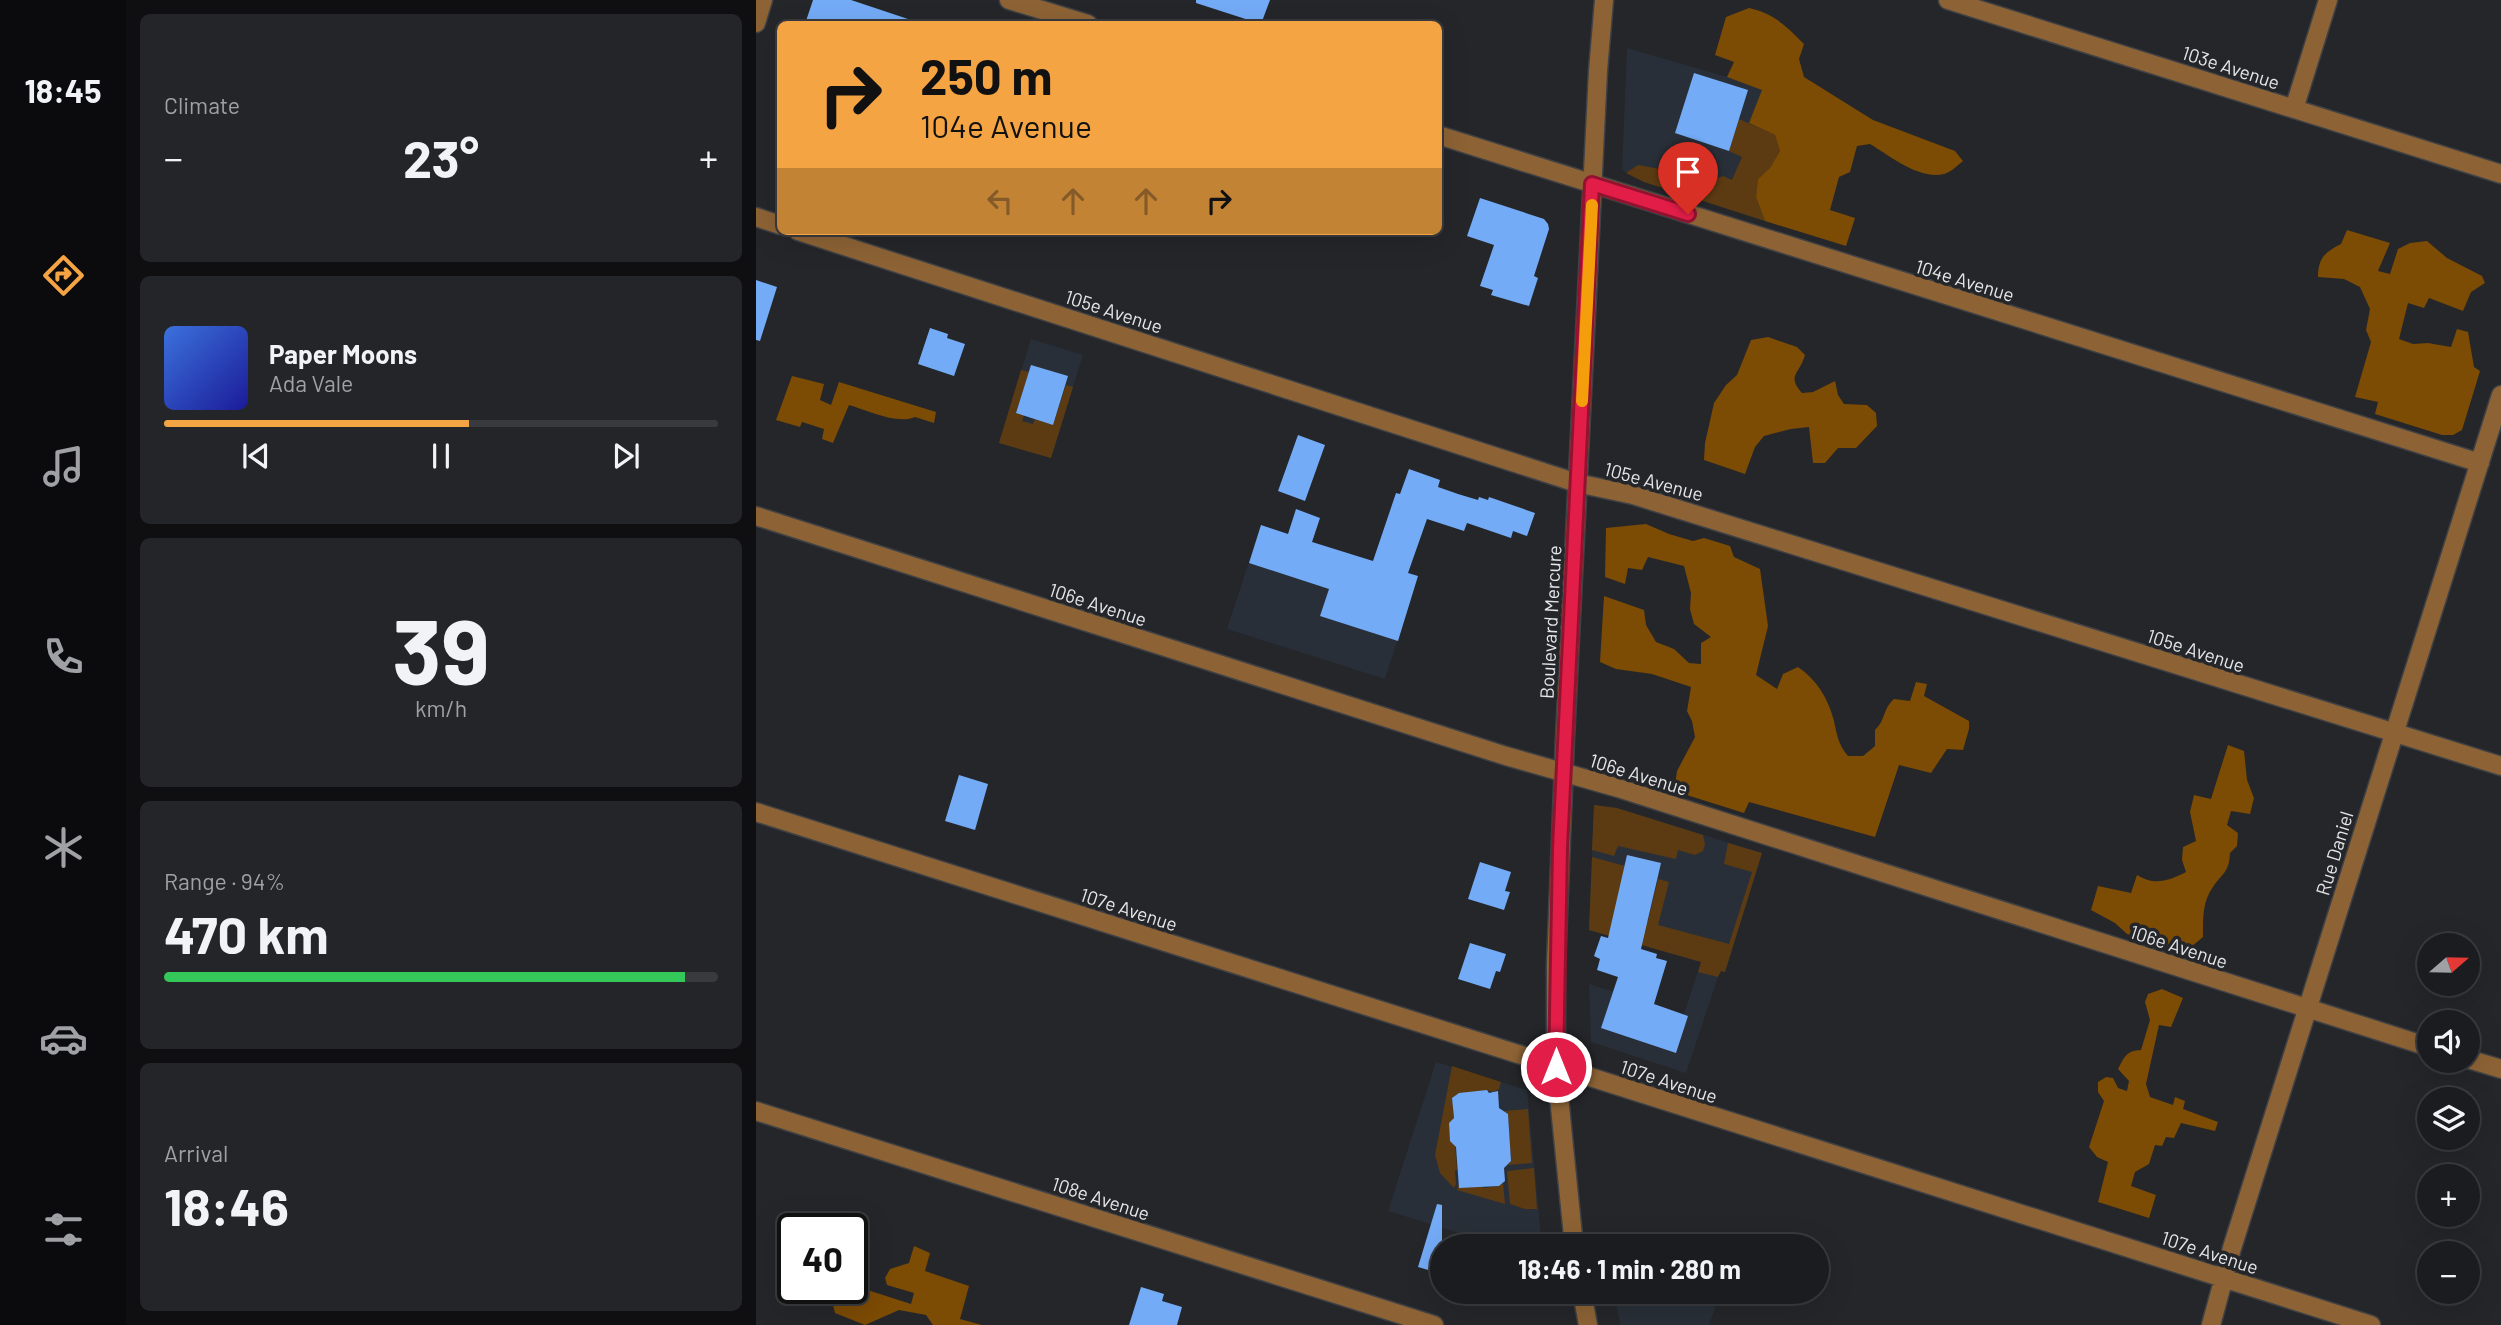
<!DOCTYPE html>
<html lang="en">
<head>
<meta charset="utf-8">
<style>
  :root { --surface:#1b1c20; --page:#242529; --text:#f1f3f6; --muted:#a0a1a5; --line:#393a3e; --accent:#f4a443 }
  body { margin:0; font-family:Barlow,sans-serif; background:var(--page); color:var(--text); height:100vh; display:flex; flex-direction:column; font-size:26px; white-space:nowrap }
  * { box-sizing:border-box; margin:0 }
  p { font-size:23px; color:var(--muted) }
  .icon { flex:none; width:38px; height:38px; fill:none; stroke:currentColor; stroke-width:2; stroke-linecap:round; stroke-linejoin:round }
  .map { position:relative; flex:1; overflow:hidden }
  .panel { display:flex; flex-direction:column; gap:14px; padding:14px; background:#0f0f12; width:630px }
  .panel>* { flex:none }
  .banner { position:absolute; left:21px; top:21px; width:665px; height:214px; border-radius:10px; box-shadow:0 7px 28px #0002,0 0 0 2px var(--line); background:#f4a443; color:#111; overflow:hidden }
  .needle { width:46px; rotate:70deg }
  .buttons { position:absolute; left:1661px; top:933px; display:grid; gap:14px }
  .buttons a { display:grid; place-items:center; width:63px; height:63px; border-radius:50%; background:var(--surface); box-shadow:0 7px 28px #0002,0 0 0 2px var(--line); font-size:35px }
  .speed { position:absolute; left:21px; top:1213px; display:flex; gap:14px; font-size:35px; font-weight:700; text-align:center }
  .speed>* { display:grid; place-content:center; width:91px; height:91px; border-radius:50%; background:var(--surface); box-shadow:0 7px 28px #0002,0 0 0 2px var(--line); line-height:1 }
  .speed .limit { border:4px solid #111; border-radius:10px; background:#fff; color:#111 }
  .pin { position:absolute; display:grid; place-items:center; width:60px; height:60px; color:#fff; margin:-72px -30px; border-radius:50% 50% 50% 0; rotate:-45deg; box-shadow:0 0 7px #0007 }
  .pin .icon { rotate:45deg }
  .me { position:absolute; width:77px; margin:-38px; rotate:0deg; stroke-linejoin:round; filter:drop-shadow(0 0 5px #0008) }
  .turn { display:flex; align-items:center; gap:24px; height:147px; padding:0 28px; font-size:32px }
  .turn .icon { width:91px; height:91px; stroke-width:2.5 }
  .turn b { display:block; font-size:49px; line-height:60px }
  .lanes { display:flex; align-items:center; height:66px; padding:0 28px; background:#0003; justify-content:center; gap:35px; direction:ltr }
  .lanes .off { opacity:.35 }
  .big { font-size:52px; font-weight:700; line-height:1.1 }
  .panel .widget { flex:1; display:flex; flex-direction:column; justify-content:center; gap:10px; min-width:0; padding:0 24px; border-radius:10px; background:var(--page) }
  .panel .dial { align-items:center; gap:0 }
  .dial b { font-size:91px; line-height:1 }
  .song { display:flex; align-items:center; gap:21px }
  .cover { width:84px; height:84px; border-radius:10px; background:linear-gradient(135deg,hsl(220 70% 55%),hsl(240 70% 35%)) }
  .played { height:7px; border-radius:4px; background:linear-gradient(90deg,var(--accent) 55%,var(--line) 55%) }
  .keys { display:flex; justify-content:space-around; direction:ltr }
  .heat { display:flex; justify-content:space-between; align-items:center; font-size:38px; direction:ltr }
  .charge { height:10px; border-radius:5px; background:linear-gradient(90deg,#34c759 94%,var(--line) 0) }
  .trip { position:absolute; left:674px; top:1234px; width:399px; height:70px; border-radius:35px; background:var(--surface); box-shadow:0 7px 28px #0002,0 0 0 2px var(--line); font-weight:700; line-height:70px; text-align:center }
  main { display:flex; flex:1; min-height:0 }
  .menu { display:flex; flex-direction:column; width:126px; justify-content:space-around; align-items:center; background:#0b0b0d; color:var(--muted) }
  .menu .icon { width:49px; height:49px }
  .menu .on { color:var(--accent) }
  .menu b { font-size:32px; color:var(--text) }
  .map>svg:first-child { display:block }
  .built { fill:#292f38 }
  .green { fill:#5c3b13 }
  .forest { fill:#7c4b04 }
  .building { fill:#74abf6 }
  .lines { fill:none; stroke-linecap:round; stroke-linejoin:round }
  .minor-casing { stroke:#3f4145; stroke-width:21 }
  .minor { stroke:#8d6335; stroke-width:18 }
  .route-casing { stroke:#92132f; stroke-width:18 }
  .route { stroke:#e11d48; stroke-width:12 }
  .slow { stroke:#f59e0b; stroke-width:12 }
  .labels { text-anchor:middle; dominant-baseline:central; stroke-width:7; stroke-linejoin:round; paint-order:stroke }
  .street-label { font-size:19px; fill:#e4e6e8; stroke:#24262a }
</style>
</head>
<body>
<main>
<nav class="menu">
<b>18:45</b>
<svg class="icon on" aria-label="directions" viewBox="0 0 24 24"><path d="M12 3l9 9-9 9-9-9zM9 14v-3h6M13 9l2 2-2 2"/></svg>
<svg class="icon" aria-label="music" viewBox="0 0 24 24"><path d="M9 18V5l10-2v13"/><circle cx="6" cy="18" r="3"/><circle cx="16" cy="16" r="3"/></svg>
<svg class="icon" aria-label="phone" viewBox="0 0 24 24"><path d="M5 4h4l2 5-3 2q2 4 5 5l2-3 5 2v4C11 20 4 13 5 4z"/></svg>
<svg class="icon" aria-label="climate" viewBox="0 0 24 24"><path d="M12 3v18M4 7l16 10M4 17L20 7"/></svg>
<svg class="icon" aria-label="car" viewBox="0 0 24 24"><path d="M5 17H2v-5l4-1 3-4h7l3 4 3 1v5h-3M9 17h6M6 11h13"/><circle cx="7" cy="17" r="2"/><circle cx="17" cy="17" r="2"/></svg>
<svg class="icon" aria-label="filters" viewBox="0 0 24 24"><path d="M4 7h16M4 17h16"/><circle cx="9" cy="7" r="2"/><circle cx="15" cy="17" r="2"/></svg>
</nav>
<section class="panel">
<div class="widget"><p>Climate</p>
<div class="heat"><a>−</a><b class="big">23°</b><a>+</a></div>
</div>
<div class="widget">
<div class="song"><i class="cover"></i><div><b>Paper Moons</b><p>Ada Vale</p></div></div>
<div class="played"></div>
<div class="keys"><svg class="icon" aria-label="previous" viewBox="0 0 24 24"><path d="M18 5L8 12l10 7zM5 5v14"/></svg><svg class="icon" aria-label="pause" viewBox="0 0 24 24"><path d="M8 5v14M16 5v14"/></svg><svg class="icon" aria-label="next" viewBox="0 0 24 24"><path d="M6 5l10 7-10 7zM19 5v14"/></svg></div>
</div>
<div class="widget dial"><b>39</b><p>km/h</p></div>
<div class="widget"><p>Range · 94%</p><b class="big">470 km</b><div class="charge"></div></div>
<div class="widget"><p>Arrival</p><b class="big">18:46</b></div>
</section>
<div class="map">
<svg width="1745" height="1325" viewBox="0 0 1745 1325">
  <rect width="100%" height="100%" fill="#24262a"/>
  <path class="built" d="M 871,48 L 971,77 L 1054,105 L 1009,221 L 888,182 L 866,170 Z
    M 275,339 L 327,355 L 295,458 L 243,443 Z
    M 505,525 L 662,576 L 629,679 L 471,629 Z
    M 838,805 L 861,808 L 1006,853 L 969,972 L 965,971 L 962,977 L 930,1073 L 835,1042 L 833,984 L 928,1014 L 945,962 L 833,930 Z
    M 680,1062 L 771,1090 L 786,1246 L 745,1246 L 632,1211 Z
    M 858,1292 L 965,1292 L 953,1325 L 864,1325 Z"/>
  <path class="green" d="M 983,119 L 1019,135 L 1024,151 L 1014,168 L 1002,179 L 1000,197 L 1009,221 L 888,182 L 870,173 L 882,165 L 959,179 L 967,176 L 976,180 L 986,157 L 973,151 Z
    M 265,370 L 273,372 L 260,412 L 268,415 L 266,421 L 277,424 L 279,419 L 297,425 L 310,385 L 317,387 L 295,458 L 243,443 Z
    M 838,805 L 861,808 L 947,835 L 949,844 L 947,851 L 939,855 L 922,850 L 920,859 L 862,846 L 858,856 L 836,850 Z
    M 972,843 L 1006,853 L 969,972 L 965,971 L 962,977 L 942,972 L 945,962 L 833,930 L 836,857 L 869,866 L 858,914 L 892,921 L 902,879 L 913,882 L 902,925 L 973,944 L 996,872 L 968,864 Z
    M 696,1066 L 745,1082 L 743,1089 L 737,1092 L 731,1090 L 696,1098 L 698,1121 L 693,1123 L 694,1141 L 699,1143 L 701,1170 L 699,1170 L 700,1184 L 698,1188 L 684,1173 L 679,1155 Z
    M 772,1109 L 776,1163 L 752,1165 L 755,1161 L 752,1114 L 748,1111 Z
    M 778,1168 L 781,1209 L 769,1209 L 754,1204 L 751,1171 Z
    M 747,1183 L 749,1204 L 701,1190 L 703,1184 L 725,1186 L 728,1188 L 743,1186 Z"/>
  <path class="forest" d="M 993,8 C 1019,14 1030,26 1048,44 L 1043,59 L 1048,77 L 1117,120 L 1199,151 L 1207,161 C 1202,165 1194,173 1188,174 C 1163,180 1134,156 1114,144 L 1101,146 L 1094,172 L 1083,177 L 1074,210 L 1099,218 L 1090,246 L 1009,221 L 1000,197 L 1002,179 L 1014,168 L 1024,151 L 1019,135 L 993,123 L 1006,90 L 971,77 L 978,62 L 959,55 L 970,17 Z
    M 1591,230 L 1634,243 L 1622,271 L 1634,274 L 1642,249 L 1654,243 L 1671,241 L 1691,258 L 1726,276 L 1729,283 L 1715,292 L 1707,311 L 1673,298 L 1668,308 L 1652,303 L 1643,339 L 1657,344 L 1672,343 L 1695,347 L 1701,329 L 1712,332 L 1718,367 L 1724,371 L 1706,430 L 1697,435 L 1686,435 L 1619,414 L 1622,402 L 1599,397 L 1615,342 L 1610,330 L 1614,309 L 1604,287 L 1588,279 L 1562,277 C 1562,258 1569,252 1585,244 Z
    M 1012,337 L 1041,347 L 1049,355 C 1044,374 1030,375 1046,393 L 1057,392 L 1079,381 L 1082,395 L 1088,404 L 1111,405 L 1120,413 L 1121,426 L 1100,448 L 1082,448 L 1069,463 L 1057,463 L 1053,427 L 1035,429 L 1008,436 L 999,447 L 989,474 L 948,460 L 949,443 L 958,403 L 970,385 L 981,375 L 995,340 Z
    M 36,376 L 68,384 L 64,400 L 75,405 L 83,382 L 180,412 L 178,423 L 159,417 C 141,425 111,410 93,405 L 77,443 L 66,439 L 68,429 L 46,422 L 44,427 L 20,420 Z
    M 890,524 L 913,534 L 937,541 L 948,538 L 974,546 L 978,557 L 1004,569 L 1012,626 L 1000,675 L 1021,689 L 1027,674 L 1042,667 C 1061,680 1072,698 1078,721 C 1081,735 1082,744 1092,756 L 1107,756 L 1119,746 L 1119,730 C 1130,720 1126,710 1138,699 L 1154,701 L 1160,682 L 1171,684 L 1168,696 L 1213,721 L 1213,729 L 1207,750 L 1191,749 L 1175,773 L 1143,765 L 1119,837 L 993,802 L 988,813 L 918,791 L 921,771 L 939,737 L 936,721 L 931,711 L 935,687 L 896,674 L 860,669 L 844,662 L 848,596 L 888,610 L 890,625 L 900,642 L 918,649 L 933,663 L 945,664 L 945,643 L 955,637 L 938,624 L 934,609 L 935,593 L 928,566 L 892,557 L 886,570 L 872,568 L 869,584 L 849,577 L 850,528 Z
    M 1472,745 L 1488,751 L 1491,780 L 1498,798 L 1494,814 L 1475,811 L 1471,825 L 1482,833 L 1481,846 L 1474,853 C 1473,873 1467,872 1457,887 C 1446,902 1447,920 1447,937 L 1429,952 L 1371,934 L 1359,923 L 1335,910 L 1342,886 L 1375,893 L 1381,875 C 1398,886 1412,881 1430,872 L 1426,860 L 1427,847 L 1440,841 L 1434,812 L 1438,795 L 1455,799 Z
    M 1406,989 L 1427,998 L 1415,1027 L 1403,1025 L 1390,1084 L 1394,1097 L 1417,1105 L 1419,1097 L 1429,1101 L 1427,1109 L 1462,1122 L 1459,1131 L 1425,1123 L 1418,1138 L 1410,1137 L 1406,1146 L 1399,1145 L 1393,1164 L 1379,1172 L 1375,1186 L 1400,1195 L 1393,1218 L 1342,1202 L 1352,1162 L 1341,1157 L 1333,1147 L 1348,1101 L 1342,1092 L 1342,1082 L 1350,1077 L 1357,1078 L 1362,1088 L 1371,1091 L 1373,1081 L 1362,1069 C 1369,1056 1370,1051 1385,1050 L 1394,1020 L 1389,1002 L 1392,994 Z
    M 158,1246 L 174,1253 L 169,1271 L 213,1286 L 204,1319 L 226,1325 L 177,1325 L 170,1315 L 143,1310 L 109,1325 L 79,1313 L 75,1297 L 65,1296 L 64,1288 L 96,1288 L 96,1285 L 155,1304 L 158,1293 L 131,1285 L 129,1278 L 134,1269 L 153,1263 Z"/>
  <path class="building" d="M 57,0 L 95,0 L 158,21 L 157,24 L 49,24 Z
    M 440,0 L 514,0 L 505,24 L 440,3 Z
    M 938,73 L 992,90 L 973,151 L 919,133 Z
    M 724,198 L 788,219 L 792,224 L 793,229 L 778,276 L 782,278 L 773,306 L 735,295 L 737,290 L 724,286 L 738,245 L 711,236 Z
    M 0,280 L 21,287 L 4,341 L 0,340 Z
    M 174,328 L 192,334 L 191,338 L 209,344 L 198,376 L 162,364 Z
    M 275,365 L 312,376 L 297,425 L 260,413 Z
    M 542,435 L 569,445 L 549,501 L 522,491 Z
    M 653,469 L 684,480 L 682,487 L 702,494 L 722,500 L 723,497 L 732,500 L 733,497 L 779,513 L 771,536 L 757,531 L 755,538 L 711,523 L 708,531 L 671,519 L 652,573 L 662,576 L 642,641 L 564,616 L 573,589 L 493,563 L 505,525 L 532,534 L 540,509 L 564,518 L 556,542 L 617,561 L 640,493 L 644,494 Z
    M 203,775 L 232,784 L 219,830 L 189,821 Z
    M 871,855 L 905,863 L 885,949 L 901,954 L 900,958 L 911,961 L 898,1004 L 932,1016 L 920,1053 L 845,1028 L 862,977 L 841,970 L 844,959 L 838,956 L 845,936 L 852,938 Z
    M 724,862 L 755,872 L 749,891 L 754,892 L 748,910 L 712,899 Z
    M 714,943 L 750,954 L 744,972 L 740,971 L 734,989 L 702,979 Z
    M 731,1090 L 733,1093 L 742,1091 L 743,1108 L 752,1114 L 755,1161 L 748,1168 L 749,1181 L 743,1186 L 703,1188 L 700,1147 L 694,1141 L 693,1123 L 698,1118 L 696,1098 L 703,1093 Z
    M 681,1204 L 686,1205 L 686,1274 L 662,1267 Z
    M 385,1287 L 408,1294 L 406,1301 L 426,1307 L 421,1325 L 373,1325 Z"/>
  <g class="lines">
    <g class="minor-casing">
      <path id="minor" d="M 253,0 L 332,24
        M 1192,0 L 1745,174
        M 0,23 L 7,0
        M 1538,109 L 1572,0
        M 682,135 L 1724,463
        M 0,217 L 24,225
        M 42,231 L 821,483 L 877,495 L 1745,766
        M 0,516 L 750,756 L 862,788 L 1673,1047
        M 0,812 L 1615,1325
        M 1712,1059 L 1745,1069
        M 0,1111 L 678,1325
        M 818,1246 L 800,1067 L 800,965 L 809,738 L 842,71 L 848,0
        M 826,1292 L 832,1325
        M 1455,1325 L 1476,1248 L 1745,395"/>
    </g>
    <use href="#minor" class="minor"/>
  </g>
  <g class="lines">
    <g class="route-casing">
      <path id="route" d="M 800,1067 L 804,848 L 836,184 L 932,214"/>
    </g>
    <use href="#route" class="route"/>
    <path class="slow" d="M 826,401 L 836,205"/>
  </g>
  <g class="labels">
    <g class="street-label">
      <text transform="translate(1475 67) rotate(18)">103e Avenue</text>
      <text transform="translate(1209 280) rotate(17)">104e Avenue</text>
      <text transform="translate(358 311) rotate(18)">105e Avenue</text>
      <text transform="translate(898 481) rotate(15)">105e Avenue</text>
      <text transform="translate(342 604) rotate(18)">106e Avenue</text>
      <text transform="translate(794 622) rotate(-87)">Boulevard Mercure</text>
      <text transform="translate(1440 650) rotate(18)">105e Avenue</text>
      <text transform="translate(883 774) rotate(17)">106e Avenue</text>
      <text transform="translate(1578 853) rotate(-73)">Rue Daniel</text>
      <text transform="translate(373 909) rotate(18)">107e Avenue</text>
      <text transform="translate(1423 946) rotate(18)">106e Avenue</text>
      <text transform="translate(913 1081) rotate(18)">107e Avenue</text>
      <text transform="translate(345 1198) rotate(18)">108e Avenue</text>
      <text transform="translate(1454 1252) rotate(18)">107e Avenue</text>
    </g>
  </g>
</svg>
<div class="buttons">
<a><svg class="needle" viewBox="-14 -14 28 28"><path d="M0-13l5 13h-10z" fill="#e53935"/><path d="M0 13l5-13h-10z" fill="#a0a1a5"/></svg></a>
<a><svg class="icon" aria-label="sound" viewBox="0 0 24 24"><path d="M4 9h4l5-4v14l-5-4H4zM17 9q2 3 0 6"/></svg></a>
<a><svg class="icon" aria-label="layers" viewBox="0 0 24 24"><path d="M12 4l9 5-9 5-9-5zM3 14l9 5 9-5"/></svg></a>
<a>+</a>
<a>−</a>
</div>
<div class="speed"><div class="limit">40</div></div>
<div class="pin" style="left:932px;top:214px;background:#d93025"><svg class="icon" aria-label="arrive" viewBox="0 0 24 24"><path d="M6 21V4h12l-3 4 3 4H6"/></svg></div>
<svg class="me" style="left:800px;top:1067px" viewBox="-20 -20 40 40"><circle r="17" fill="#e11d48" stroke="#fff" stroke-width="3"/><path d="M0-11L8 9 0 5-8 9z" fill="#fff"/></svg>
<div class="trip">18:46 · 1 min · 280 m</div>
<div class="banner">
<div class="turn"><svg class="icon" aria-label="right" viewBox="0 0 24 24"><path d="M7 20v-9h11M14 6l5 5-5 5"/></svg><div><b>250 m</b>104e Avenue</div></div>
<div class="lanes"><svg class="icon off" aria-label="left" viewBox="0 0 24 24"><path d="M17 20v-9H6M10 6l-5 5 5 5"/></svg><svg class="icon off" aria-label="ahead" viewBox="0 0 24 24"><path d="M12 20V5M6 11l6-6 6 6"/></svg><svg class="icon off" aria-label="ahead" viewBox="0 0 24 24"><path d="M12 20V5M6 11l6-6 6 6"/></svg><svg class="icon" aria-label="right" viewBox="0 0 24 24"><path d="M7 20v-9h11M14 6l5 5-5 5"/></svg></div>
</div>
</div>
</main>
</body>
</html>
